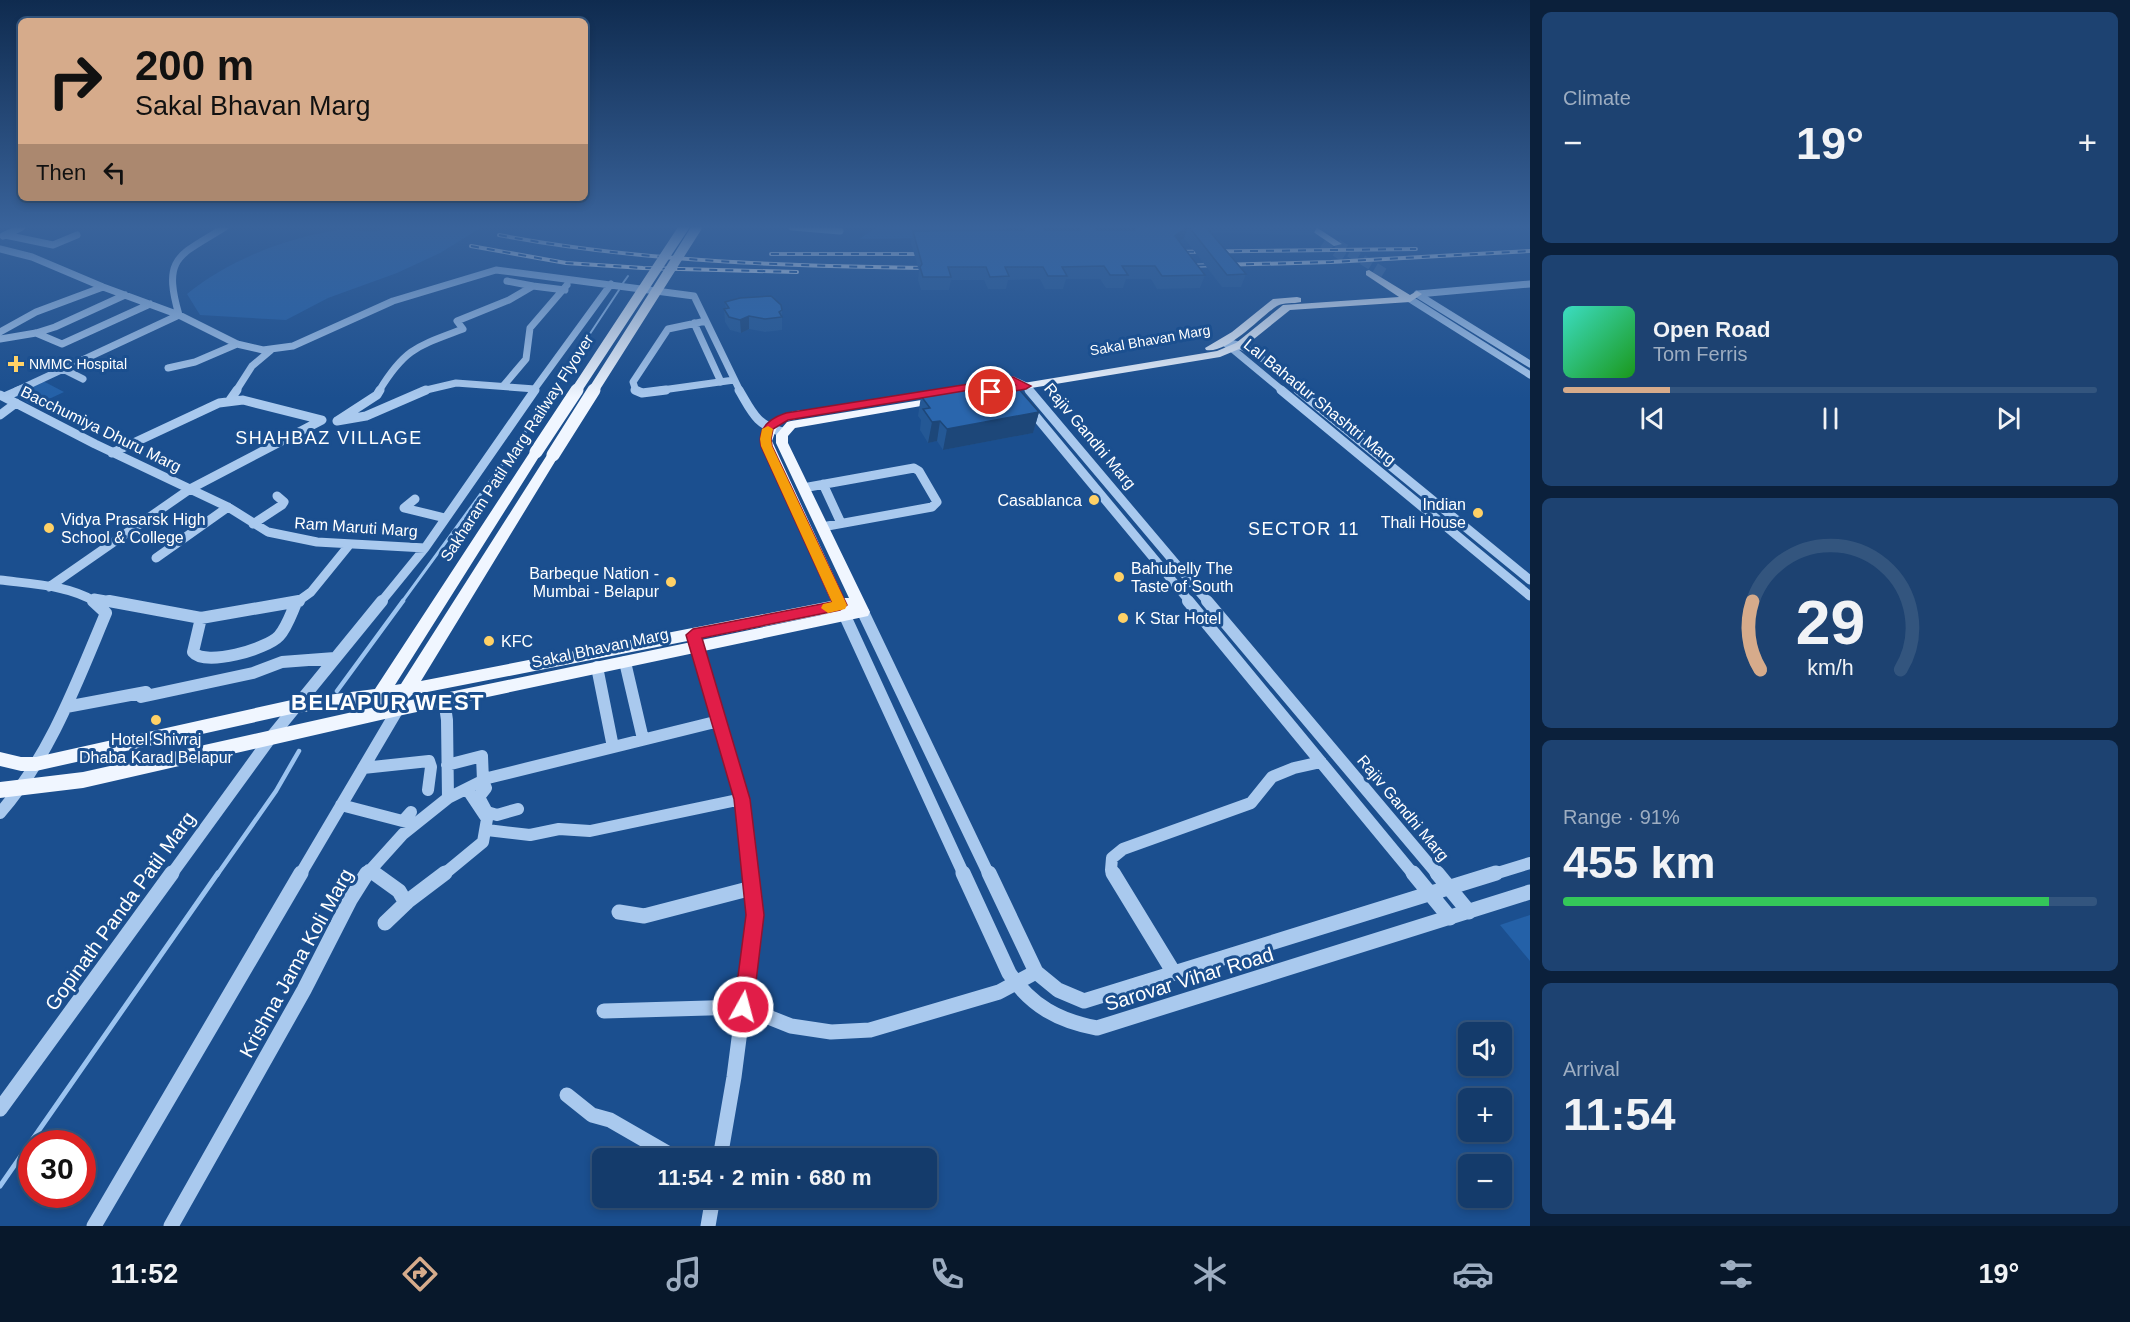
<!DOCTYPE html>
<html lang="en">
<head>
<meta charset="utf-8">
<style>
  :root { --surface:#143b6b; --page:#1d4271; --text:#f1f3f6; --muted:#9dadc1; --line:#33557e; --accent:#d6ab8b }
  body { margin:0; font-family:Arial,sans-serif; background:var(--page); color:var(--text); height:100vh; display:flex; flex-direction:column; font-size:22px; white-space:nowrap }
  * { box-sizing:border-box; margin:0 }
  p { font-size:20px; color:var(--muted) }
  .icon { flex:none; width:33px; height:33px; fill:none; stroke:currentColor; stroke-width:2; stroke-linecap:round; stroke-linejoin:round }
  .map { position:relative; flex:1; overflow:hidden }
  .panel { display:flex; flex-direction:column; gap:12px; padding:12px; background:#0b203b; width:600px }
  .panel>* { flex:none }
  .banner { position:absolute; left:18px; top:18px; width:570px; height:183px; border-radius:9px; box-shadow:0 3px 9px #0003,0 0 0 2px var(--line); background:#d6ab8b; color:#111; overflow:hidden }
  .fabs { position:absolute; left:1458px; top:1022px; display:grid; gap:12px }
  .fabs a { display:grid; place-items:center; width:54px; height:54px; border-radius:9px; background:var(--surface); box-shadow:0 3px 9px #0003,0 0 0 2px var(--line); font-size:30px }
  .speed { position:absolute; left:18px; top:1130px; display:flex; gap:12px; font-size:30px; font-weight:700; text-align:center }
  .speed>* { display:grid; place-content:center; width:78px; height:78px; border-radius:50%; background:var(--surface); box-shadow:0 3px 9px #0003,0 0 0 2px var(--line); line-height:1 }
  .speed .limit { border:9px solid #d22; background:#fff; color:#111 }
  .pin { position:absolute; display:grid; place-items:center; width:51px; height:51px; color:#fff; margin:-26px; border:3px solid #fff; border-radius:50%; box-shadow:0 2px 6px #0007 }
  .me { position:absolute; width:66px; margin:-33px; rotate:7deg; stroke-linejoin:round; filter:drop-shadow(0 0 4px #0008) }
  .turn { display:flex; align-items:center; gap:21px; height:126px; padding:0 18px; font-size:27px }
  .turn .icon { width:78px; height:78px; stroke-width:2.5 }
  .turn b { display:block; font-size:42px; line-height:51px }
  .then { display:flex; align-items:center; height:57px; padding:0 18px; background:#0003; gap:12px; font-size:22px }
  .big { font-size:45px; font-weight:700; line-height:1.1 }
  .panel .widget { flex:1; display:flex; flex-direction:column; justify-content:center; gap:9px; min-width:0; padding:0 21px; border-radius:9px; background:var(--page) }
  .panel .dial { align-items:center; gap:0 }
  .dial svg { height:156px; overflow:visible; fill:none; stroke:var(--line); stroke-width:7; stroke-linecap:round; text-anchor:middle }
  .dial text { fill:var(--text); stroke:none }
  .song { display:flex; align-items:center; gap:18px }
  .cover { width:72px; height:72px; border-radius:9px; background:linear-gradient(135deg,hsl(170 70% 55%),hsl(120 70% 35%)) }
  .played { height:6px; border-radius:3px; background:linear-gradient(90deg,var(--accent) 20%,var(--line) 20%) }
  .keys { display:flex; justify-content:space-around; direction:ltr }
  .heat { display:flex; justify-content:space-between; align-items:center; font-size:33px; direction:ltr }
  .charge { height:9px; border-radius:4px; background:linear-gradient(90deg,#34c759 91%,var(--line) 0) }
  .trip { position:absolute; left:592px; top:1148px; width:345px; height:60px; border-radius:9px; background:var(--surface); box-shadow:0 3px 9px #0003,0 0 0 2px var(--line); font-weight:700; line-height:60px; text-align:center }
  .dock { display:flex; height:96px; justify-content:space-around; align-items:center; background:#08182b; color:var(--muted) }
  .dock .icon { width:42px; height:42px }
  .dock .active { color:var(--accent) }
  .dock b { font-size:27px; color:var(--text) }
  main { display:flex; flex:1; min-height:0 }
  .map>svg:first-child { display:block }
  .green { fill:#2461a8 }
  .lines { fill:none; stroke-linecap:round; stroke-linejoin:round }
  .stream-far3 { stroke:#9cc4f0; stroke-width:2 }
  .stream-far2 { stroke:#9cc4f0; stroke-width:3 }
  .stream-far1 { stroke:#9cc4f0; stroke-width:4.5 }
  .stream { stroke:#9cc4f0; stroke-width:5 }
  .major-tunnel { stroke:#3d69a0; stroke-width:10; stroke-dasharray:10 5; stroke-linecap:butt }
  .minor-far3 { stroke:#a9c9ee; stroke-width:7 }
  .minor-far2 { stroke:#a9c9ee; stroke-width:9 }
  .minor-far1 { stroke:#a9c9ee; stroke-width:12 }
  .minor { stroke:#a9c9ee; stroke-width:15 }
  .major { fill:#f0f6ff; fill-rule:evenodd }
  .rail-casing { stroke:#fff; stroke-width:4 }
  .rail { stroke:#1b4f8f; stroke-width:2; stroke-dasharray:8; stroke-linecap:butt }
  .major-bridge-far1 { stroke:#f0f6ff; stroke-width:10 }
  .major-bridge { stroke:#f0f6ff; stroke-width:13 }
  .wall { fill:#245895 }
  .shaded-wall { fill:#1d4779 }
  .building { fill:#2a66ad; stroke:#1d4779; stroke-width:1.5 }
  .route { fill:#e11d48; stroke:#92132f; stroke-width:1.5 }
  .slow { fill:#f59e0b }
  .poi-dot { fill:#ffd166; stroke:#1b4f8f; stroke-width:2 }
  .labels { text-anchor:middle; dominant-baseline:central; stroke-width:6; stroke-linejoin:round; paint-order:stroke }
  .far-street-label { font-size:14px; fill:#fff; stroke:#1b4f8f }
  .far-poi-label { font-size:14px; fill:#fff; stroke:#1b4f8f; text-anchor:start }
  .street-label { font-size:16px; fill:#fff; stroke:#1b4f8f }
  .poi-label { font-size:16px; fill:#fff; stroke:#1b4f8f; text-anchor:start }
  .neighbourhood-label { font-size:18px; letter-spacing:1.5px; fill:#fff; stroke:#1b4f8f }
  .near-street-label { font-size:20px; fill:#fff; stroke:#1b4f8f }
  .district-label { font-size:22px; font-weight:bold; letter-spacing:1.5px; fill:#fff; stroke:#1b4f8f }
</style>
</head>
<body>
<main>
<div class="map">
<svg width="1530" height="1226" viewBox="0 0 1530 1226">
  <rect width="100%" height="100%" fill="#1b4f8f"/>
  <path class="green" d="M 389,227 L 482,227 L 440,253 L 397,273 L 328,298 L 286,320 L 200,315 L 187,294 C 227,261 287,237 339,230 C 355,228 374,236 389,227 Z
    M 877,227 L 1008,227 L 999,237 L 859,239 Z
    M 43,381 L 64,392 L 34,406 L 13,395 Z
    M 1530,915 L 1530,961 L 1500,925 Z"/>
  <g class="lines">
    <path class="stream-far3" d="M 623,283 L 628,276
      M 552,391 L 619,290"/>
    <path class="stream-far2" d="M 402,602 L 518,443 L 553,390"/>
    <path class="stream-far1" d="M 337,691 L 403,601
      M 217,875 L 276,791 L 299,751"/>
    <path class="stream" d="M 0,1186 L 218,873"/>
    <path class="major-tunnel" d="M 1323,243 L 1344,257
      M 1337,244 L 1384,273"/>
    <path class="minor-far3" d="M 792,227 L 840,231
      M 5,235 L 53,245 L 77,235
      M 3,236 L 22,227
      M 0,249 L 32,257 L 103,287 L 179,315 L 237,344 L 263,350 L 293,346 L 393,301 L 496,270 L 694,296 L 740,391
      M 507,281 L 533,286
      M 1417,294 L 1530,364
      M 1418,294 L 1530,284
      M 1410,299 L 1530,375
      M 179,315 C 162,256 179,256 225,227
      M 694,323 L 721,382
      M 0,332 L 36,312 L 103,287
      M 36,333 L 62,344 L 150,304
      M 0,339 L 36,333 L 55,327 L 125,295
      M 1224,342 L 1283,391
      M 1230,343 C 1257,348 1279,374 1300,391
      M 168,368 L 195,362 L 237,344
      M 63,369 L 83,379
      M 504,385 L 526,359 L 530,328 L 567,285
      M 16,391 L 179,315
      M 236,391 L 252,366 L 271,350
      M 379,391 C 405,348 418,346 463,329 L 457,321 L 509,300 L 533,286 L 565,290
      M 422,391 L 456,383 L 535,389
      M 533,391 L 611,284
      M 636,391 L 633,382 L 668,329 L 706,321
      M 655,391 L 734,380
      M 1016,391 L 1013,388 L 1013,380 L 1026,386 L 1030,391"/>
    <path class="minor-far2" d="M 635,390 L 642,393 L 666,390
      M 739,390 C 752,412 756,425 783,432
      M 1014,390 L 1190,602
      M 1029,390 L 1208,602
      M 1281,390 L 1530,596
      M 1298,390 L 1530,580
      M 0,395 L 95,444 L 228,507 L 268,532 L 317,542 L 425,548
      M 4,397 L 20,390
      M 230,400 L 237,390
      M 0,415 L 16,403
      M 337,421 L 377,395 L 380,390
      M 337,421 L 366,416 L 426,390
      M 823,484 L 841,523
      M 803,488 L 914,468 L 919,471 L 937,502 L 932,507 L 822,527
      M 415,499 L 404,508 L 445,518
      M 253,524 L 282,505 L 284,502 L 277,496
      M 156,558 L 228,507
      M 0,580 C 32,584 68,585 96,602
      M 49,587 L 190,489 L 322,420 L 243,400 L 219,403 L 112,453
      M 94,598 L 117,602
      M 297,602 L 311,592 L 350,544
      M 381,602 L 425,548 L 535,390"/>
    <path class="minor-far1" d="M 109,601 L 201,618 L 299,601
      M 1188,601 L 1414,875
      M 1207,601 L 1438,875
      M 863,612 L 989,875
      M 845,616 L 964,875
      M 201,618 L 193,652 C 205,667 267,649 279,636 C 287,627 291,614 296,603
      M 693,635 L 742,799 L 751,875
      M 625,662 L 643,739
      M 597,667 L 613,747
      M 141,697 L 253,673 L 282,662 L 335,658
      M 444,699 L 447,720 L 448,798
      M 66,707 L 146,692
      M 447,765 L 482,756 L 483,781 L 486,788 L 479,797 L 487,812 L 497,815 L 518,809
      M 363,768 L 429,761 L 431,767 L 428,790
      M 341,805 L 414,824
      M 0,813 C 50,756 77,682 106,613 L 93,601
      M 403,821 L 411,812
      M 487,830 L 530,835 L 559,829 L 590,831 L 742,799
      M 369,870 L 376,875
      M 171,875 L 272,736 L 382,601
      M 300,875 L 398,709
      M 366,875 L 403,834 L 448,798 L 488,778 L 719,721
      M 443,875 L 483,842 L 487,819 L 467,789
      M 1114,875 L 1111,870 L 1112,858 L 1123,849 L 1251,803 L 1272,777 L 1294,768 L 1321,762
      M 1491,875 L 1530,863"/>
    <path class="minor" d="M 374,873 L 399,891 L 406,903
      M 963,873 L 1009,973 C 1031,1006 1059,1021 1097,1028 L 1530,892
      M 989,873 L 1036,972 L 1058,990 L 1084,1001 L 1496,873
      M 1113,873 L 1174,973
      M 1413,873 L 1450,918
      M 1437,873 L 1469,912
      M 619,912 L 644,916 L 752,888
      M 385,923 L 408,901 L 445,873
      M 604,1011 L 743,1007 L 791,1026 L 831,1032 L 870,1030 L 999,992 L 1036,972
      M 567,1095 L 592,1115 L 610,1120 L 676,1158
      M 0,1109 L 172,873
      M 720,1158 L 734,1077 L 755,915 L 750,873
      M 94,1226 L 301,873
      M 171,1226 L 304,990 L 350,900 L 367,873
      M 708,1226 L 713,1197"/>
    <path class="major" d="M 1306,227 L 1316,227 L 1342,244 L 1334,246 Z
      M 1369,270 L 1410,295 L 1417,291 L 1422,294 L 1410,302 L 1290,310 L 1244,347 L 1220,357 L 988,395 L 982,392 L 988,389 L 1217,351 L 1236,343 L 1283,305 L 1399,297 L 1366,275 L 1366,271 Z
      M 1297,297 L 1301,298 L 1301,302 C 1293,304 1284,302 1277,306 C 1260,317 1228,354 1206,350 L 1205,348 L 1232,332 L 1273,299 Z
      M 1000,379 L 1006,382 L 1004,384 L 926,397 L 920,394 L 926,391 Z
      M 940,397 L 946,400 L 944,402 L 795,428 L 788,436 L 788,443 L 870,612 L 868,616 L 398,716 L 83,788 L 0,798 L 0,782 L 83,772 L 402,701 L 396,698 L 386,700 L 383,705 L 377,707 L 370,703 L 296,713 L 36,771 L 21,771 L 0,766 L 0,752 L 21,757 L 36,757 L 296,699 L 375,689 L 530,452 L 536,448 L 542,452 L 395,685 L 401,684 L 547,455 L 553,451 L 559,455 L 421,681 L 831,601 L 760,441 C 763,418 781,414 801,410 L 807,414 L 805,417 L 786,421 L 777,427 L 772,441 L 844,598 L 849,598 L 776,443 L 776,435 L 787,422 L 791,421 ZM 836,612 L 406,701 L 412,695 Z"/>
    <g class="rail-casing">
      <path id="rail" d="M 499,235 C 641,262 788,266 933,268
        M 471,246 L 566,263 L 643,268 L 797,272
        M 1170,252 L 1416,249
        M 771,254 L 930,254
        M 1182,266 L 1331,262 L 1530,251"/>
    </g>
    <use href="#rail" class="rail"/>
    <path class="major-bridge-far1" d="M 576,391 L 684,227
      M 593,391 L 697,227"/>
    <path class="major-bridge" d="M 536,452 L 577,390
      M 553,455 L 594,390"/>
  </g>
  <path class="wall" d="M 1019,227 L 1043,227 L 1045,230 L 1074,230 L 1074,227 L 1095,227 L 1097,230 L 1127,230 L 1128,227 L 1317,227 L 1313,235 L 1212,233 L 1246,274 L 1241,287 L 1222,287 L 1184,238 L 1179,242 L 1205,275 L 1200,288 L 1157,289 L 1151,279 L 1126,279 L 1123,288 L 1106,288 L 1100,279 L 1066,279 L 1063,289 L 1045,289 L 1040,279 L 1008,280 L 1006,289 L 988,289 L 984,280 L 951,280 L 949,290 L 921,290 L 918,280 L 919,271 L 911,243 L 913,231 L 1019,230 Z
    M 1319,227 L 1353,227 L 1349,235 L 1332,235 Z
    M 725,302 L 782,310 L 782,330 L 765,332 L 749,329 L 741,333 L 730,330 L 725,322 L 724,309 L 726,309 Z
    M 1006,390 L 1039,412 L 1033,433 L 943,450 L 937,441 L 928,443 L 920,430 L 921,420 L 918,416 L 921,396 Z"/>
  <path class="shaded-wall" d="M 1187,227 L 1188,227 L 1184,238 L 1170,248 L 1175,236 Z
    M 749,316 L 749,329 L 741,333 L 740,320 Z
    M 1039,412 L 1033,433 L 943,450 L 947,429 Z
    M 940,421 L 937,441 L 928,443 L 932,422 Z"/>
  <path class="building" d="M 1023,227 L 1043,227 L 1045,230 L 1080,230 L 1078,227 L 1095,227 L 1097,230 L 1135,230 L 1133,227 L 1187,227 L 1175,236 L 1205,275 L 1162,276 L 1155,266 L 1122,266 L 1128,275 L 1110,275 L 1104,266 L 1062,267 L 1067,276 L 1048,276 L 1043,267 L 1005,267 L 1009,276 L 990,277 L 986,267 L 948,267 L 951,277 L 923,277 L 920,267 L 922,264 L 913,231 L 1024,230 Z
    M 1189,227 L 1206,227 L 1246,274 L 1227,275 Z
    M 771,296 L 781,305 L 782,310 L 779,312 L 782,317 L 765,319 L 749,316 L 740,320 L 729,317 L 724,309 L 729,308 L 725,302 L 740,298 Z
    M 1000,382 L 1006,390 L 1017,387 L 1039,412 L 947,429 L 940,421 L 932,422 L 923,409 L 930,408 L 921,396 Z"/>
  <linearGradient id="sky" x2="0" y2="1"><stop stop-color="#0f2b4f"/><stop offset="0.57" stop-color="#39639b"/><stop offset="1" stop-color="#39639b" stop-opacity="0"/></linearGradient>
  <rect width="1530" height="398" fill="url(#sky)"/>
  <path class="route" d="M 1013,377 L 1031,386 L 1026,389 L 991,395 L 986,392 L 991,389 L 1015,385 L 1012,383 L 788,420 L 773,429 L 771,439 L 772,446 L 847,605 L 840,610 L 702,638 L 750,799 L 764,915 L 753,1007 L 750,1014 L 743,1017 L 737,1014 L 734,1007 L 746,915 L 734,799 L 686,635 L 693,629 L 832,602 L 761,446 C 757,427 771,418 786,413 Z"/>
  <path class="slow" d="M 768,426 L 773,429 L 771,439 L 772,446 L 847,605 L 845,609 L 828,613 L 821,608 L 823,604 L 832,602 L 761,446 L 760,439 L 762,429 Z"/>
  <g class="poi-dot">
    <path d="M13 355h6v6h6v6h-6v6h-6v-6h-6v-6h6z"/>
    <circle cx="1094" cy="500" r="6"/>
    <circle cx="1478" cy="513" r="6"/>
    <circle cx="49" cy="528" r="6"/>
    <circle cx="1119" cy="577" r="6"/>
    <circle cx="671" cy="582" r="6"/>
    <circle cx="1123" cy="618" r="6"/>
    <circle cx="489" cy="641" r="6"/>
    <circle cx="156" cy="720" r="6"/>
  </g>
  <g class="labels">
    <g class="far-street-label">
      <text transform="translate(1150 340) rotate(-10)">Sakal Bhavan Marg</text>
    </g>
    <g class="far-poi-label">
      <text x="29" y="364">NMMC Hospital</text>
    </g>
    <g class="street-label">
      <text transform="translate(1320 402) rotate(39)">Lal Bahadur Shashtri Marg</text>
      <text transform="translate(101 429) rotate(26)">Bacchumiya Dhuru Marg</text>
      <text transform="translate(1090 436) rotate(50)">Rajiv Gandhi Marg</text>
      <text transform="translate(517 448) rotate(-57)">Sakharam Patil Marg Railway Flyover</text>
      <text transform="translate(356 527) rotate(4)">Ram Maruti Marg</text>
      <text transform="translate(600 648) rotate(-12)">Sakal Bhavan Marg</text>
      <text transform="translate(1403 808) rotate(50)">Rajiv Gandhi Marg</text>
    </g>
    <g class="poi-label">
      <text x="1082" y="500" text-anchor="end">Casablanca</text>
      <text x="1466" y="504" text-anchor="end">Indian<tspan x="1466" dy="18">Thali House</tspan></text>
      <text x="61" y="519">Vidya Prasarsk High<tspan x="61" dy="18">School &amp; College</tspan></text>
      <text x="1131" y="568">Bahubelly The<tspan x="1131" dy="18">Taste of South</tspan></text>
      <text x="659" y="573" text-anchor="end">Barbeque Nation -<tspan x="659" dy="18">Mumbai - Belapur</tspan></text>
      <text x="1135" y="618">K Star Hotel</text>
      <text x="501" y="641">KFC</text>
      <text x="156" y="739" text-anchor="middle">Hotel Shivraj<tspan x="156" dy="18">Dhaba Karad Belapur</tspan></text>
    </g>
    <g class="neighbourhood-label">
      <text x="329" y="438">SHAHBAZ VILLAGE</text>
      <text x="1304" y="529">SECTOR 11</text>
    </g>
    <g class="near-street-label">
      <text transform="translate(120 911) rotate(-54)">Gopinath Panda Patil Marg</text>
      <text transform="translate(296 963) rotate(-61)">Krishna Jama Koli Marg</text>
      <text transform="translate(1189 979) rotate(-17)">Sarovar Vihar Road</text>
    </g>
    <g class="district-label">
      <text x="388" y="702">BELAPUR WEST</text>
    </g>
  </g>
</svg>
<div class="fabs">
<a><svg class="icon" aria-label="sound" viewBox="0 0 24 24"><path d="M4 9h4l5-4v14l-5-4H4zM17 9q2 3 0 6"/></svg></a>
<a>+</a>
<a>−</a>
</div>
<div class="speed"><div class="limit">30</div></div>
<div class="pin" style="left:991px;top:392px;background:#d93025"><svg class="icon" aria-label="arrive" viewBox="0 0 24 24"><path d="M6 21V4h12l-3 4 3 4H6"/></svg></div>
<svg class="me" style="left:743px;top:1007px" viewBox="-20 -20 40 40"><circle r="17" fill="#e11d48" stroke="#fff" stroke-width="3"/><path d="M0-11L8 9 0 5-8 9z" fill="#fff"/></svg>
<div class="trip">11:54 · 2 min · 680 m</div>
<div class="banner">
<div class="turn"><svg class="icon" aria-label="right" viewBox="0 0 24 24"><path d="M7 20v-9h11M14 6l5 5-5 5"/></svg><div><b>200 m</b>Sakal Bhavan Marg</div></div>
<div class="then">Then<svg class="icon" aria-label="left" viewBox="0 0 24 24"><path d="M17 20v-9H6M10 6l-5 5 5 5"/></svg></div>
</div>
</div>
<section class="panel">
<div class="widget"><p>Climate</p>
<div class="heat"><a>−</a><b class="big">19°</b><a>+</a></div>
</div>
<div class="widget">
<div class="song"><i class="cover"></i><div><b>Open Road</b><p>Tom Ferris</p></div></div>
<div class="played"></div>
<div class="keys"><svg class="icon" aria-label="previous" viewBox="0 0 24 24"><path d="M18 5L8 12l10 7zM5 5v14"/></svg><svg class="icon" aria-label="pause" viewBox="0 0 24 24"><path d="M8 5v14M16 5v14"/></svg><svg class="icon" aria-label="next" viewBox="0 0 24 24"><path d="M6 5l10 7-10 7zM19 5v14"/></svg></div>
</div>
<div class="widget dial"><svg viewBox="0 0 100 80">
<path d="M14 69A42 42 0 1 1 86 69"/>
<path d="M14 69A42 42 0 0 1 10 34" stroke="#d6ab8b"/>
<text x="50" y="56" font-size="32" font-weight="700">29</text>
<text x="50" y="72" font-size="11">km/h</text>
</svg></div>
<div class="widget"><p>Range · 91%</p><b class="big">455 km</b><div class="charge"></div></div>
<div class="widget"><p>Arrival</p><b class="big">11:54</b></div>
</section>
</main>
<nav class="dock">
<b>11:52</b>
<svg class="icon active" aria-label="directions" viewBox="0 0 24 24"><path d="M12 3l9 9-9 9-9-9zM9 14v-3h6M13 9l2 2-2 2"/></svg>
<svg class="icon" aria-label="music" viewBox="0 0 24 24"><path d="M9 18V5l10-2v13"/><circle cx="6" cy="18" r="3"/><circle cx="16" cy="16" r="3"/></svg>
<svg class="icon" aria-label="phone" viewBox="0 0 24 24"><path d="M5 4h4l2 5-3 2q2 4 5 5l2-3 5 2v4C11 20 4 13 5 4z"/></svg>
<svg class="icon" aria-label="climate" viewBox="0 0 24 24"><path d="M12 3v18M4 7l16 10M4 17L20 7"/></svg>
<svg class="icon" aria-label="car" viewBox="0 0 24 24"><path d="M5 17H2v-5l4-1 3-4h7l3 4 3 1v5h-3M9 17h6M6 11h13"/><circle cx="7" cy="17" r="2"/><circle cx="17" cy="17" r="2"/></svg>
<svg class="icon" aria-label="filters" viewBox="0 0 24 24"><path d="M4 7h16M4 17h16"/><circle cx="9" cy="7" r="2"/><circle cx="15" cy="17" r="2"/></svg>
<b>19°</b>
</nav>
</body>
</html>
